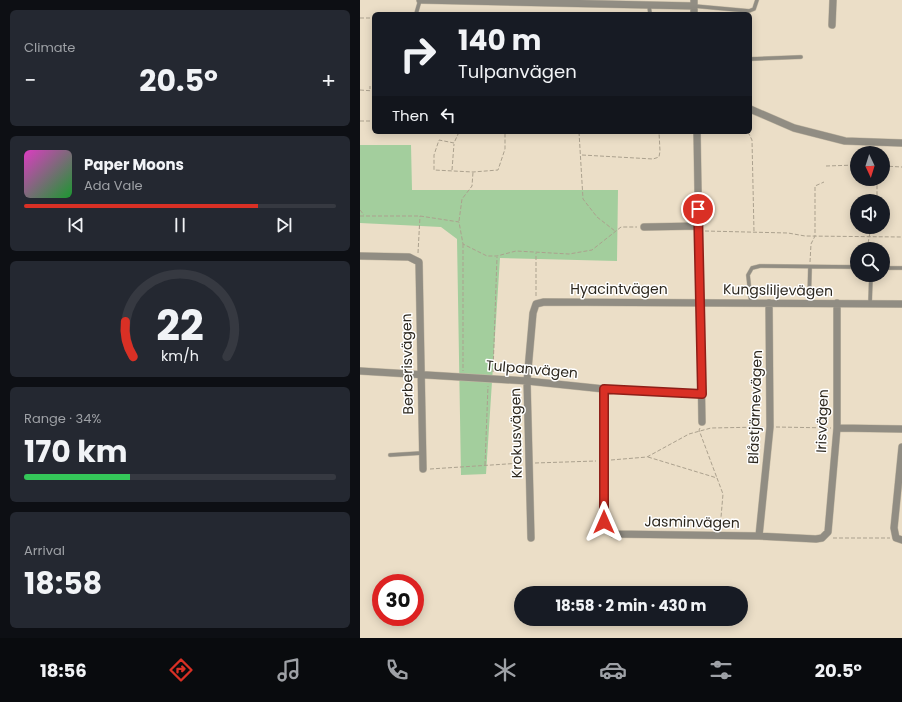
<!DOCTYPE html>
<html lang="en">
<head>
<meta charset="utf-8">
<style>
  :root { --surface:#171b24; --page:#242831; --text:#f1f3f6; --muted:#9ea1a6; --line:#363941; --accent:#d93025 }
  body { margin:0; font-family:Poppins,sans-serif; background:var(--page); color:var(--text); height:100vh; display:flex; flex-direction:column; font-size:15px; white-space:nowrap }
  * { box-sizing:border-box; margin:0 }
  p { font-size:13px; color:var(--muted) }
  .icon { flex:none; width:22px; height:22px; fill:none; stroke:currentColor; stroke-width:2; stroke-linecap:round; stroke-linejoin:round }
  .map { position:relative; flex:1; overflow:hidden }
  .side { display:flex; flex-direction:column; gap:10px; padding:10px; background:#0d0f14; width:360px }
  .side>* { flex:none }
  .top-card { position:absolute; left:12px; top:12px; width:380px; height:122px; border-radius:6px; box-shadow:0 2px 10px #0003; background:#171b24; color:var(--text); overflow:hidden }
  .needle { width:26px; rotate:176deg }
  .fabs { position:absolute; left:490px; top:146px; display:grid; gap:8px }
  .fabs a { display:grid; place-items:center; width:40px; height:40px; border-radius:50%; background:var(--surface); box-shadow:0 2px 10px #0003; font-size:20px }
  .speed { position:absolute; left:12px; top:574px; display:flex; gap:8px; font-size:20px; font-weight:700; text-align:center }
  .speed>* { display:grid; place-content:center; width:52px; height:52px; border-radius:50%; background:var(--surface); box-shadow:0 2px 10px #0003; line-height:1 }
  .speed .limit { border:6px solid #d22; background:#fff; color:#111 }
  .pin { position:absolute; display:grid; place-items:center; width:34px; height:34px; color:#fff; margin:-17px; border:2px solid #fff; border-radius:50%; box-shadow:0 1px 4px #0007 }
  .me { position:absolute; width:44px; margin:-22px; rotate:0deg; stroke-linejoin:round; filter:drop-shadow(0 0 3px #0008) }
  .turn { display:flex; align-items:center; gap:14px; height:84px; padding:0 20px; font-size:18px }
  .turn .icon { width:52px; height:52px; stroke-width:2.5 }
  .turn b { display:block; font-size:28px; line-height:34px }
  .then { display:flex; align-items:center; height:38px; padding:0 20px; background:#0003; gap:8px; font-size:15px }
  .big { font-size:30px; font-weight:700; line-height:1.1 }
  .side .widget { flex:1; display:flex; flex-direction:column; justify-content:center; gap:6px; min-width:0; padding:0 14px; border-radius:6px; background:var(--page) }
  .side .dial { align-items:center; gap:0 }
  .dial svg { height:104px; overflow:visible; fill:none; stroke:var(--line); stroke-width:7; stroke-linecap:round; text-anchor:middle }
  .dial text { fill:var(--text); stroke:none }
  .song { display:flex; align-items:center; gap:12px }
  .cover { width:48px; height:48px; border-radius:6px; background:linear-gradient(135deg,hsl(310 70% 55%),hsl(130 70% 35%)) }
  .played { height:4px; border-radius:2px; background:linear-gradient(90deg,var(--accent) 75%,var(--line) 75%) }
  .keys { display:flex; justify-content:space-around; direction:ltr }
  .heat { display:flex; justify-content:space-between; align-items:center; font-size:22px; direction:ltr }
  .charge { height:6px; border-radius:3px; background:linear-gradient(90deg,#34c759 34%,var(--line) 0) }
  .trip { position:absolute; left:154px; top:586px; width:234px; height:40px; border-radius:20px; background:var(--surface); box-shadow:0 2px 10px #0003; font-weight:700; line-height:40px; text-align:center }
  .tabs { display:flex; height:64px; justify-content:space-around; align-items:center; background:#090b0e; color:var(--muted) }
  .tabs .icon { width:28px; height:28px }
  .tabs .current { color:var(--accent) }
  .tabs b { font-size:18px; color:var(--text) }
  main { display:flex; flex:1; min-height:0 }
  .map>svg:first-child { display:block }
  .park { fill:#a3ce9d }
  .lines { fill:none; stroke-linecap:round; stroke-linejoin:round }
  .lane-casing { stroke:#c5baa5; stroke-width:4.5 }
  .street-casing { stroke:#c5baa5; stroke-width:8 }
  .path { stroke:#aba18e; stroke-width:1; stroke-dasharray:4 2; stroke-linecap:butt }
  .lane { stroke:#918d83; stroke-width:3.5 }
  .street { stroke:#918d83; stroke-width:7 }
  .route-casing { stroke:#8d1f18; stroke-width:10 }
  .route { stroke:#d93025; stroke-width:7 }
  .labels { text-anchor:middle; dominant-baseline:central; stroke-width:3; stroke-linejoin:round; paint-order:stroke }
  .street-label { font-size:14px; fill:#2d281f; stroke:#fff }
</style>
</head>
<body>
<main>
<section class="side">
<div class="widget"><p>Climate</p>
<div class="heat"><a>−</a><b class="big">20.5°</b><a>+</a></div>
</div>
<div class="widget">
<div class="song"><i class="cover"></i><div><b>Paper Moons</b><p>Ada Vale</p></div></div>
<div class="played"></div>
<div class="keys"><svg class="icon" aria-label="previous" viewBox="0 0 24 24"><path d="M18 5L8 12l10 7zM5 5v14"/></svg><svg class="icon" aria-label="pause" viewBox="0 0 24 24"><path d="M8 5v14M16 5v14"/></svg><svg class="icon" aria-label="next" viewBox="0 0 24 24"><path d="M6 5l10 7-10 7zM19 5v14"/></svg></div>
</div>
<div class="widget dial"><svg viewBox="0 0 100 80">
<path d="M14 69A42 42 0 1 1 86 69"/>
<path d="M14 69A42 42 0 0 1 8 42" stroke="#d93025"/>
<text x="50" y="56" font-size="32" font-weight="700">22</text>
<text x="50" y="72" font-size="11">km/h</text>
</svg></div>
<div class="widget"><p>Range · 34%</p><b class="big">170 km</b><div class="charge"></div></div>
<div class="widget"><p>Arrival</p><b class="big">18:58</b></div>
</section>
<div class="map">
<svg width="542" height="638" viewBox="0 0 542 638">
  <rect width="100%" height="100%" fill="#ebdec7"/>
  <path class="park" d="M 0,145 L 51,145 L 52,190 L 258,190 L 257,261 L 140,258 L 126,474 L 101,475 L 97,239 L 81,227 L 0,223 Z"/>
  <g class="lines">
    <g class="lane-casing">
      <path id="lane" d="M 289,5 L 290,14
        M 334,6 L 389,11 L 394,9 L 397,0
        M 56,14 L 60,0
        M 390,59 L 441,57
        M 523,268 L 542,268
        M 391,303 L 388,275 L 392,268 L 400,266 L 497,267
        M 449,303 L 450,267
        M 510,304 L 511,275
        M 30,455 L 62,453"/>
    </g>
    <g class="street-casing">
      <path id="street" d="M 60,0 L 334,6
        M 334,0 L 334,14
        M 472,25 L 473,0
        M 390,109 L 434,128 L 485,141 L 542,143
        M 337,132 L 342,422
        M 284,227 L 338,226
        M 0,256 L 49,257 L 59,262 L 63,469
        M 0,371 L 167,381 L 244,389 L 342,394
        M 244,389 L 244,522 L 247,530 L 253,534 L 399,536 L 456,539 L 462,538 L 468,532 L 477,428 L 477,303
        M 477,428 L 542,429
        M 542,447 L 534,528 L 536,538 L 542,540
        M 399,536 L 410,427 L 409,303
        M 171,538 L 167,381 L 173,313 L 176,304 L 184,302 L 542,304"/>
    </g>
    <path class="path" d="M 0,18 L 14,18
      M 10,89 L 10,86
      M 0,90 L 14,91
      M 0,121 L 14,121
      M 99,132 L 94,143 L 79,140 L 74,155 L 74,170 L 113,172 L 138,170 L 145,149 L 145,132
      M 219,132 L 223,199 L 237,217 L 255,231
      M 388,132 L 392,140 L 394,232
      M 222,155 L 293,159 L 299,157 L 300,151 L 299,132
      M 466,166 L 497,165
      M 523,166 L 542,167
      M 92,170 L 94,144
      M 516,201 L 517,199 L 517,179
      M 0,210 L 4,215
      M 0,216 L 60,216 L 99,222 L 103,244 L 127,256 L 137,256 L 156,251 L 209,254 L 232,250 L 261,227 L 277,227
      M 99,221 L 102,199 L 112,186 L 113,172
      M 345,231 L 428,233 L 445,236 L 542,237
      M 103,244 L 103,371
      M 507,249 L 511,227
      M 58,253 L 60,216
      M 450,262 L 451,244 L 455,236 L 455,186 L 464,182
      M 176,296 L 176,253
      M 133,372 L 137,257
      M 416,427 L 471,428
      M 340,428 L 339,430 L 357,478
      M 288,457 L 357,478 L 363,494 L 360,529
      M 251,460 L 287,457 L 329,434 L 351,428 L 403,427
      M 175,463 L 236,461
      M 125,465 L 128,386
      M 70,469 L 162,463
      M 473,538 L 530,538"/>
    <use href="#lane" class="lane"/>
    <use href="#street" class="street"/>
  </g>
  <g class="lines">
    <g class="route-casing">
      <path id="route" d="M 244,522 L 244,389 L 342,394 L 338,209"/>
    </g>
    <use href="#route" class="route"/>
  </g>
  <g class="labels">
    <g class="street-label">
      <text x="259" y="289">Hyacintvägen</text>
      <text transform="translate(418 290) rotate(1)">Kungsliljevägen</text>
      <text transform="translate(47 364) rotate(-91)">Berberisvägen</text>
      <text transform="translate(172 369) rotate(5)">Tulpanvägen</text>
      <text transform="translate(395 407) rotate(-88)">Blåstjärnevägen</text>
      <text transform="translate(462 421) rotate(-88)">Irisvägen</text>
      <text transform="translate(156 433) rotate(-91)">Krokusvägen</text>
      <text transform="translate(332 522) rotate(1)">Jasminvägen</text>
    </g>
  </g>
</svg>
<div class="fabs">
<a><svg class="needle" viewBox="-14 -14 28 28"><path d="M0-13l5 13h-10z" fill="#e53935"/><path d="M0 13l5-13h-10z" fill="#9ea1a6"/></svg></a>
<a><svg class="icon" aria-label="sound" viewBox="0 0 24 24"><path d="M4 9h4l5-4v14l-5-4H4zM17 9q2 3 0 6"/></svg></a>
<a><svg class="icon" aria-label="search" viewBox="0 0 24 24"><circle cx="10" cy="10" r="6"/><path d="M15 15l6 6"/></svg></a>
</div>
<div class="speed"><div class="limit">30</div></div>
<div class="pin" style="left:338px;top:209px;background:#d93025"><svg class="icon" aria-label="arrive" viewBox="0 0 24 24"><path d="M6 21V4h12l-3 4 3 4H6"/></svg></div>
<svg class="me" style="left:244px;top:522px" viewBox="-20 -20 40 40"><path d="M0-17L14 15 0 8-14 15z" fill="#d93025" stroke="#fff" stroke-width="4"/></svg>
<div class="trip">18:58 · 2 min · 430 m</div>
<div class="top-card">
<div class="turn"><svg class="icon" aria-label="right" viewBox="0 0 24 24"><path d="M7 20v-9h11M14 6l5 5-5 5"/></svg><div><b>140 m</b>Tulpanvägen</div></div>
<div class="then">Then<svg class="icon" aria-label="left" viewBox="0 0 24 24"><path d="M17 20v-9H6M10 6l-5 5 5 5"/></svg></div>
</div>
</div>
</main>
<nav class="tabs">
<b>18:56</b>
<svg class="icon current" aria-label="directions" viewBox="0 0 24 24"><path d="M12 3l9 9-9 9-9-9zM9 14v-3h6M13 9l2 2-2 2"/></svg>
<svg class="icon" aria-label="music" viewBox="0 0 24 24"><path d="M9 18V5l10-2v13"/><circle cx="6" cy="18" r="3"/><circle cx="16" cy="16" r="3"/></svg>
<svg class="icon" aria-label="phone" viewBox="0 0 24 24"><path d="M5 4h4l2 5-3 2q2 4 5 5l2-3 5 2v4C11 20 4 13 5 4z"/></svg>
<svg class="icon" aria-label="climate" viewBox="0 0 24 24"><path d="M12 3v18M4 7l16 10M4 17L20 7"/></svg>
<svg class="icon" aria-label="car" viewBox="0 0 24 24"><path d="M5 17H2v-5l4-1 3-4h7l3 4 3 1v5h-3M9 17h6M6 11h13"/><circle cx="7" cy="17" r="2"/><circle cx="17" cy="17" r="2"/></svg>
<svg class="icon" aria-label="filters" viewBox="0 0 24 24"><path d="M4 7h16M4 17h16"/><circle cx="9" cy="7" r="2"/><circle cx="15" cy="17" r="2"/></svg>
<b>20.5°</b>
</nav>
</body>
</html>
